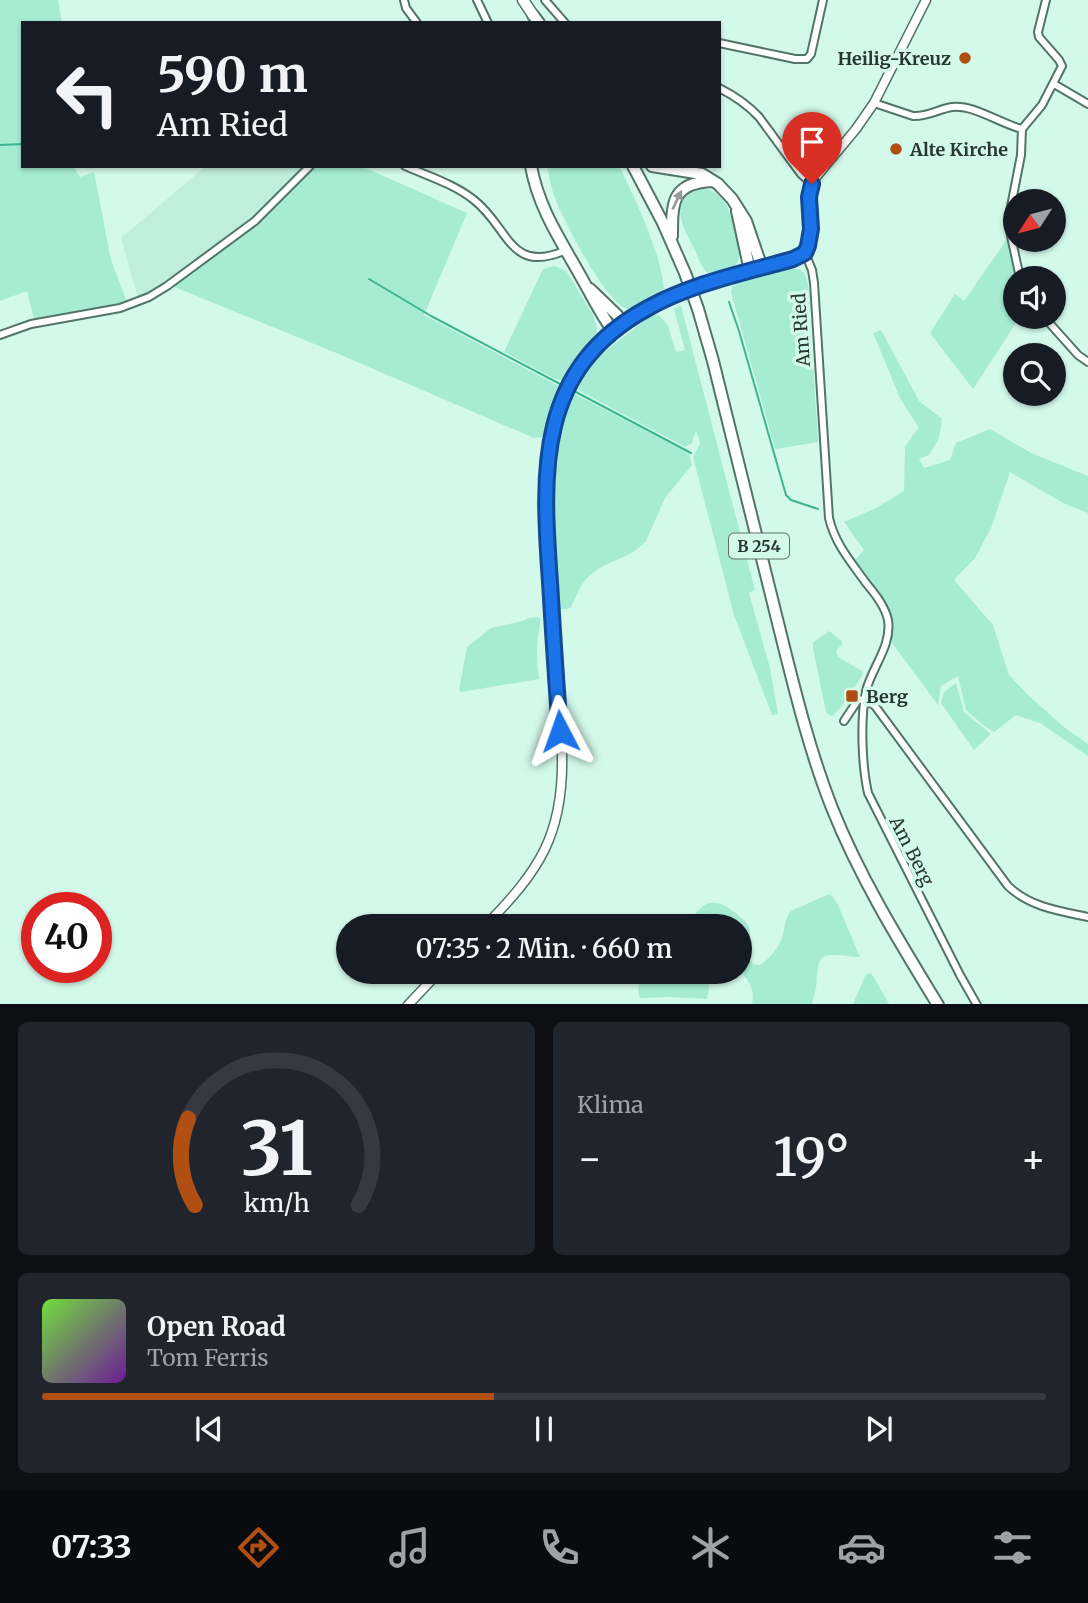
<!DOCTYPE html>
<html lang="de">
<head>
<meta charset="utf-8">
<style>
  :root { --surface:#171b24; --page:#20242c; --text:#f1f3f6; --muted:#9ea1a6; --line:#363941; --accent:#b14f12 }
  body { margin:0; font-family:Merriweather,serif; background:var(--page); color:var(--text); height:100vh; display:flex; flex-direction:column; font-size:26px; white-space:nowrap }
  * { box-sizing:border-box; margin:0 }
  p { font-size:23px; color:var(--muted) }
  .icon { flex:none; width:38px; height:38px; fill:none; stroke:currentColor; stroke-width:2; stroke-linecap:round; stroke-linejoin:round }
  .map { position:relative; height:1004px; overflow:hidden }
  .sheet { display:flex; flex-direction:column; gap:18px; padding:18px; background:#0d0f14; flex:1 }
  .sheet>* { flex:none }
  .banner { position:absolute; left:21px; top:21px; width:700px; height:147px; border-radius:0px; box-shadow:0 2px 5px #0004; background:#171b24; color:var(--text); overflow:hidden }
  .needle { width:46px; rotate:234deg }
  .buttons { position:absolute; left:1003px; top:189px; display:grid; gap:14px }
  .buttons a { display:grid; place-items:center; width:63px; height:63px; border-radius:50%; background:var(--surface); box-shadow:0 2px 5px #0004; font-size:35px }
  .speed { position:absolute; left:21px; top:892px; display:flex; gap:14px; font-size:35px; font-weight:700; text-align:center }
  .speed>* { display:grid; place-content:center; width:91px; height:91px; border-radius:50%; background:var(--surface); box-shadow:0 2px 5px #0004; line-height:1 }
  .speed .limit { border:10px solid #d22; background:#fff; color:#111 }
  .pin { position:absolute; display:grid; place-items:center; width:60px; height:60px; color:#fff; margin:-72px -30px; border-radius:50% 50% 50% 0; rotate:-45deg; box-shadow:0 0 7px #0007 }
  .pin .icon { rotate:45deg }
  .me { position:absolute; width:77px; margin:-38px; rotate:356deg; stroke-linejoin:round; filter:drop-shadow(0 0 5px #0008) }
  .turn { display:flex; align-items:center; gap:24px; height:147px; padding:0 21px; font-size:32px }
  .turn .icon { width:91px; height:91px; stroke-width:2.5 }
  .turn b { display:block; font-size:49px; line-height:60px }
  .big { font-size:52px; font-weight:600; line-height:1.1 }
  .sheet .tile { flex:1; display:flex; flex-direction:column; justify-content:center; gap:10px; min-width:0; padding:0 24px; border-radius:10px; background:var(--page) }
  .sheet .dial { align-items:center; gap:0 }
  .dial svg { height:182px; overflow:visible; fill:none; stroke:var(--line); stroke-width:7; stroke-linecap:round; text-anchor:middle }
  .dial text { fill:var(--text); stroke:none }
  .song { display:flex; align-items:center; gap:21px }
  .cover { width:84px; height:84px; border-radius:10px; background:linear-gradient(135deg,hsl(100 70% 55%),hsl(280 70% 35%)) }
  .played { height:7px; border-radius:4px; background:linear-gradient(90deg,var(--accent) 45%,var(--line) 45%) }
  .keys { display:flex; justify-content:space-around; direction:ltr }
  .heat { display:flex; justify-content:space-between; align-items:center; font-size:38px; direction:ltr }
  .sheet .tiles { flex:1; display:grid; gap:18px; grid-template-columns:1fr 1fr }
  .tile:last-child { grid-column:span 2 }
  .trip { position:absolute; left:336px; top:914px; width:416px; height:70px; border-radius:35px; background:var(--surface); box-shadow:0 2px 5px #0004; font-weight:600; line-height:70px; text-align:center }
  .menu { display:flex; height:112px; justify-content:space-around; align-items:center; background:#090b0e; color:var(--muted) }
  .menu .icon { width:49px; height:49px }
  .menu .selected { color:var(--accent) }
  .menu b { font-size:32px; color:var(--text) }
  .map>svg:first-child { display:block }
  .built { fill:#c0eedd }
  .green { fill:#a6ecd3 }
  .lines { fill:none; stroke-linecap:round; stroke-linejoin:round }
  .stream { stroke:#3eb492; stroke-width:2 }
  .minor-casing { stroke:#527568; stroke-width:10 }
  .tertiary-casing { stroke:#527568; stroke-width:11 }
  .primary-casing { stroke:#527568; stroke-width:13 }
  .trunk-casing { stroke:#527568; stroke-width:14 }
  .minor { stroke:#fff; stroke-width:6 }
  .tertiary { stroke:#fff; stroke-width:8 }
  .primary { stroke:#fff; stroke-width:10 }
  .trunk { stroke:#fff; stroke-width:10 }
  .trunk-bridge-casing { stroke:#527568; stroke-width:14; stroke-linecap:butt }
  .trunk-bridge { stroke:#fff; stroke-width:10 }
  .oneway { fill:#949b98 }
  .route-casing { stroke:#114b97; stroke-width:18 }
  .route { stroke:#1a73e8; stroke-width:12 }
  .poi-dot { fill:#b14f12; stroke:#d3f9ea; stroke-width:2.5 }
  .labels { text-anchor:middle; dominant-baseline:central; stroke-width:7; stroke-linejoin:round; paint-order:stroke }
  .shield { fill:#d3f9ea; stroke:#5c7169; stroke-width:2 }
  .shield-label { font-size:16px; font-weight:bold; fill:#293732 }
  .poi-label { font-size:18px; font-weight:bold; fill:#293732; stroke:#d3f9ea; text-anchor:start }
  .street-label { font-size:18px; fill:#293732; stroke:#d3f9ea }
</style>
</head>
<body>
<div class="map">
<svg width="1088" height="1005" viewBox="0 0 1088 1005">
  <rect width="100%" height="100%" fill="#d3f9ea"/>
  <path class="built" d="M 206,166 L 305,166 L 253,220 L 167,283 L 138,298 L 121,238 Z"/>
  <path class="green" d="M 0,0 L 58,0 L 62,23 L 23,23 L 23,166 L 73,166 L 80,177 L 94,172 L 111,260 L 127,302 L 34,319 L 27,291 L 0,301 Z
    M 315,166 L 361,166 L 467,213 L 424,315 L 559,386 L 546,433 L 543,437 L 534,438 L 334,352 L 172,286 L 261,222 Z
    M 547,166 L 619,166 C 632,191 668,268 663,294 C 654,300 640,310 628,309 C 608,307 562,218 555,198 C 551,188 549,177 547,166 Z
    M 699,188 C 704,188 709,189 714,192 C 730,201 748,249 736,264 C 732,271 715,279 708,273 C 702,269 698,258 695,250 C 684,230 666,198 699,188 Z
    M 1008,238 L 1017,278 L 1015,278 L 1015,317 L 1020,317 L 973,389 L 930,333 L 955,294 L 964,301 Z
    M 555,266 L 566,271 L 570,277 L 593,315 L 597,328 L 596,335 L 578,357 L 565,379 L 561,380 L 555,379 L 504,352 L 543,269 Z
    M 790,269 C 802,268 805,272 808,284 L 818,442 L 775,449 L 731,292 L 732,287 L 738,282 Z
    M 681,306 L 755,590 L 749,593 L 770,668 L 778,714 L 772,715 L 734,615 L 693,457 L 700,443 L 696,430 L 692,443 L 685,447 L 578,390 C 585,360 624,339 646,319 L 654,315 L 660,316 L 668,326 L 676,352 L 685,350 L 674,309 Z
    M 881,330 L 919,401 L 942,419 L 939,438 L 929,455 L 919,459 L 924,468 L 950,460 L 956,443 L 990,429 L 1031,453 L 1088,476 L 1088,513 L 1063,503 L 1010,472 L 991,528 L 975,558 L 954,580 L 993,625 L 1009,675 L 1029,696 L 1064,727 L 1088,744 L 1088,756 L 1040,723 L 1016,715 L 994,732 L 983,725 L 966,710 L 958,676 L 941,686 L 938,705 L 892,643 L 890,630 L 878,595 L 855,560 L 864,550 L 844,522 L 876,508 L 904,491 L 905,447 L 912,436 L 919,428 L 900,398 L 873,333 Z
    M 573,393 L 683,450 L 689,454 L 692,465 L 665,498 L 646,541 C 631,559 605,560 588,577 C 580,585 576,597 571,607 L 568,609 L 560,609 L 555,599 C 550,530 541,461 570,396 Z
    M 538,617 L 541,620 C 536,641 536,658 539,679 L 461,692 L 459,690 L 467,647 L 491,628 L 523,621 L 528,618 Z
    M 829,631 L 842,641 L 842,644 L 836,651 L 838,657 L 862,671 L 863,674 L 849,697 L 833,716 L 829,715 L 826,712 L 813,649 L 813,643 Z
    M 956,683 L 964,712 L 991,734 L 974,750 L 941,703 L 944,692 Z
    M 829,894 L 833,897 L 838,905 L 860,957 C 852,957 832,953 825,956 C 815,961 818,979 816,988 C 815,994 813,999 812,1004 L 752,1004 C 755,991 750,980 739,971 L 740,926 L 686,926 C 701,905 710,893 734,912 C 739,916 747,921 749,927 C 753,941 739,946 753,964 L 760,965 C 769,959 778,949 782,938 C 785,929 784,919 791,911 Z
    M 650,971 L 707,971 L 709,989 L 707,999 L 670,997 L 640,998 C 635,984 642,981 650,971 Z
    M 870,973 L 873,976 L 889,1004 L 853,1004 L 866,974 Z"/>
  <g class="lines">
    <path class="stream" d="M 0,145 L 23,144
      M 369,279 L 431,316 L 562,385
      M 729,302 L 739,331 L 786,495 L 791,500 L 818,509
      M 574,391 L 691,453"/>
    <g class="minor-casing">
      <path id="minor" d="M 404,0 L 406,8 L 417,23
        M 477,0 L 488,23
        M 545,0 L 565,23
        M 719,43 L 795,59 L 807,59 L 811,54 L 823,0
        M 1054,84 L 1088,104
        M 719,88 C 735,96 747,104 759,117 L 801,174 L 812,184
        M 874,103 L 913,116 C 927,117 939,109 952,107 C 973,104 1001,124 1022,129
        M 1022,129 L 1042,105 L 1062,66 L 1059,60 L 1039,37 L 1038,32 L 1046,0
        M 405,166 C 428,176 454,184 474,200 C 509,227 509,274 564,251
        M 805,253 L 812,270 L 814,283 L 829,518 C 835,544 851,562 866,583 C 875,594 885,606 888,620 C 892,646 872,667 866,691 C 860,719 862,766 868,793 L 960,975 L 977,1005
        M 1020,278 L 1008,222 L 1021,155 L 1022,129
        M 1044,317 L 1078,355 L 1088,362
        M 0,335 L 31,324 L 120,308 L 149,297 L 167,286 L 255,221 L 310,166
        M 865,699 L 875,706 L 1008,886 C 1030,907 1059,911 1088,917
        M 844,721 L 858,700 L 865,699"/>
    </g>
    <g class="tertiary-casing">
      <path id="tertiary" d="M 485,926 C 539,871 564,835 562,754 C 558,703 554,652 551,600 C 545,508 530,397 612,332 C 664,290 730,277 793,259 L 805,253 L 808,246 L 811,229 L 809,197 L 816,177 L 856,129 L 874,103 L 926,0
        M 408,1005 L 440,971"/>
    </g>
    <g class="primary-casing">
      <path id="primary" d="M 523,0 L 533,15"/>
    </g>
    <g class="trunk-casing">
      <path id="trunk" d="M 533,15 L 539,23
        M 531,166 C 539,211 564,245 585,284 C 594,300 602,316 613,331
        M 633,166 L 663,223 L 685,273
        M 652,166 L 702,174 L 718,184 L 732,199 L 746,221 L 762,268
        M 737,211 L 750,271
        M 672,236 C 672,202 672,183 712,181
        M 590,289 L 617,315 L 623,324
        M 698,309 L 713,361 C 735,447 756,533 777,619 C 793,683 808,747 832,808 C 860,878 899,941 938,1005"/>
    </g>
    <use href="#minor" class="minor"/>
    <use href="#tertiary" class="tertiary"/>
    <use href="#primary" class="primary"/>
    <use href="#trunk" class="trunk"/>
    <g class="trunk-bridge-casing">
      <path id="trunk-bridge" d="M 685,273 L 698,309"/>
    </g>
    <use href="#trunk-bridge" class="trunk-bridge"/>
  </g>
  <defs><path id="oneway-solid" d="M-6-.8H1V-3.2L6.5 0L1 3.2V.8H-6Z" transform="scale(1.75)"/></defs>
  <use class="oneway" href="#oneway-solid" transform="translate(677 200) rotate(-65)"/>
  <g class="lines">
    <g class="route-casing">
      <path id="route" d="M 560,731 C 556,681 553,632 550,582 C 542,471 536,369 648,308 C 693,283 744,273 793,259 L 805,253 L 808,246 L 811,229 L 809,197 L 812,184"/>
    </g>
    <use href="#route" class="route"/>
  </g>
  <g class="poi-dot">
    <circle cx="965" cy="58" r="7"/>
    <circle cx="896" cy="149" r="7"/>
    <rect x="845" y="689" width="14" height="14" rx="3.5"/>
  </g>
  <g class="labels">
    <rect class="shield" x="729" y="533.5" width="60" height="25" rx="5"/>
    <g class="shield-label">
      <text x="759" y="546">B 254</text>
    </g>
    <g class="poi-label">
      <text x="951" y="58" text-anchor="end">Heilig-Kreuz</text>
      <text x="910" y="149">Alte Kirche</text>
      <text x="866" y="696">Berg</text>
    </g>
    <g class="street-label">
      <text transform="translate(801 330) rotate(-94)">Am Ried</text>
      <text transform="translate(912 851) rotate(63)">Am Berg</text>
    </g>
  </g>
</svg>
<div class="buttons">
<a><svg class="needle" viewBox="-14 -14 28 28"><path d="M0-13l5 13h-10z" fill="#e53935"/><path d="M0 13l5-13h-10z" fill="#9ea1a6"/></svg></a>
<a><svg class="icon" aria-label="sound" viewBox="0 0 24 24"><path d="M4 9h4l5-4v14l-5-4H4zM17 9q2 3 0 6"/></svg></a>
<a><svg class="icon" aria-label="search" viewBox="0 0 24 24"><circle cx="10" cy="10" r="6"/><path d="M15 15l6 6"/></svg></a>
</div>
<div class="speed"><div class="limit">40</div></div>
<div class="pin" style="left:812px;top:184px;background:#d93025"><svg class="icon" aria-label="arrive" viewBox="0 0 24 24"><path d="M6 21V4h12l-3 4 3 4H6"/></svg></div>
<svg class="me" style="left:560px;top:731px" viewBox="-20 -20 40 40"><path d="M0-17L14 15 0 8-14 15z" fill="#1a73e8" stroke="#fff" stroke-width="4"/></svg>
<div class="trip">07:35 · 2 Min. · 660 m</div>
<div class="banner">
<div class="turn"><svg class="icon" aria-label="left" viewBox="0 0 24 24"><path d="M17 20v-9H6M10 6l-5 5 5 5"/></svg><div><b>590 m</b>Am Ried</div></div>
</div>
</div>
<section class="sheet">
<div class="tiles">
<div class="tile dial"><svg viewBox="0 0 100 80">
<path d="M14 69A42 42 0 1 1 86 69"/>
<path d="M14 69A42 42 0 0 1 11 31" stroke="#b14f12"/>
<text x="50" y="56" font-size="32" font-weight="700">31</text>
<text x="50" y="72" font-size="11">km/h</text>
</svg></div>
<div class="tile"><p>Klima</p>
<div class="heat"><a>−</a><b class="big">19°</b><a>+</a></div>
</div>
<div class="tile">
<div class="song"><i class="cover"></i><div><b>Open Road</b><p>Tom Ferris</p></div></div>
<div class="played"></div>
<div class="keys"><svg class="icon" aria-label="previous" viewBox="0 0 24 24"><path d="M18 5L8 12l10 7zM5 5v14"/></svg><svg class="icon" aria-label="pause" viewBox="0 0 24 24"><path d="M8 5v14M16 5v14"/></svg><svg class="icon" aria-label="next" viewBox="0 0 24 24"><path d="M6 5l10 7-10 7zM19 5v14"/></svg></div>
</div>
</div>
</section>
<nav class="menu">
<b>07:33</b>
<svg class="icon selected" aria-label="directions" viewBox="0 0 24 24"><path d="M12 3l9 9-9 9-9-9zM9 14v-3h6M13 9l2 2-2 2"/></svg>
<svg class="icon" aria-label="music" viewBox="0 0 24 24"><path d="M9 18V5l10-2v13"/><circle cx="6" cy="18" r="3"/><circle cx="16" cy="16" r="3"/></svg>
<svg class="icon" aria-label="phone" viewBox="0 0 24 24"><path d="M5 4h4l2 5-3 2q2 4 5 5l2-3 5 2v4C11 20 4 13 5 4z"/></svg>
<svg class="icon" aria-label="climate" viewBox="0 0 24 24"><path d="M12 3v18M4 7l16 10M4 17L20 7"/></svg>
<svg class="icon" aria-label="car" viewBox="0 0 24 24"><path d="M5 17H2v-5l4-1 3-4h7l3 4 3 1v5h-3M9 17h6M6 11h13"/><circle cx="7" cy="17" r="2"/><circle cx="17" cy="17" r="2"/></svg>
<svg class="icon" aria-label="filters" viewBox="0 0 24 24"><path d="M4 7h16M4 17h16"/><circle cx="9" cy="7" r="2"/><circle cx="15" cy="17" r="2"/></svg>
</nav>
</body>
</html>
